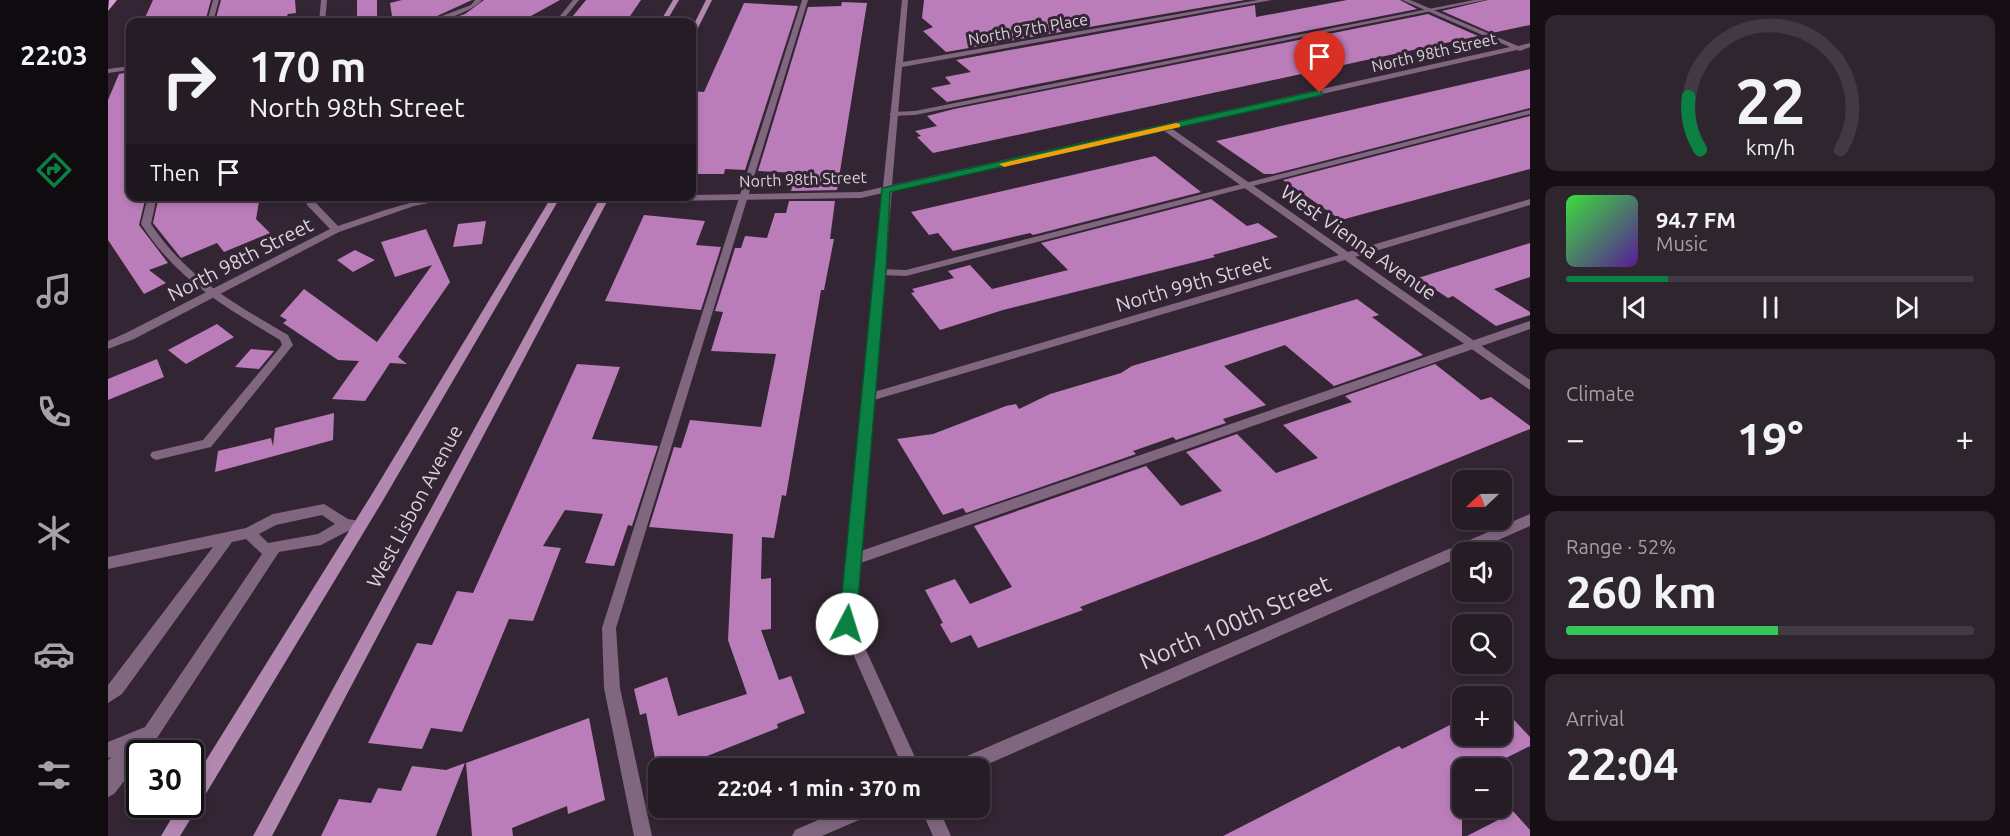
<!DOCTYPE html>
<html lang="en">
<head>
<meta charset="utf-8">
<style>
  :root { --surface:#261c26; --page:#2e252e; --text:#f1f3f6; --muted:#a4a1a7; --line:#423a43; --accent:#0b8043 }
  body { margin:0; font-family:Ubuntu,sans-serif; background:var(--page); color:var(--text); height:100vh; display:flex; flex-direction:column; font-size:22px; white-space:nowrap }
  * { box-sizing:border-box; margin:0 }
  p { font-size:20px; color:var(--muted) }
  .icon { flex:none; width:33px; height:33px; fill:none; stroke:currentColor; stroke-width:2; stroke-linecap:round; stroke-linejoin:round }
  .map { position:relative; flex:1; overflow:hidden }
  .panel { display:flex; flex-direction:column; gap:15px; padding:15px; background:#150f15; width:480px }
  .panel>* { flex:none }
  .banner { position:absolute; left:18px; top:18px; width:570px; height:183px; border-radius:12px; box-shadow:0 3px 9px #0003,0 0 0 2px var(--line); background:#261c26; color:var(--text); overflow:hidden }
  .needle { width:39px; rotate:248deg }
  .tools { position:absolute; left:1344px; top:470px; display:grid; gap:12px }
  .tools a { display:grid; place-items:center; width:60px; height:60px; border-radius:12px; background:var(--surface); box-shadow:0 3px 9px #0003,0 0 0 2px var(--line); font-size:30px }
  .speed { position:absolute; left:18px; top:740px; display:flex; gap:12px; font-size:30px; font-weight:700; text-align:center }
  .speed>* { display:grid; place-content:center; width:78px; height:78px; border-radius:50%; background:var(--surface); box-shadow:0 3px 9px #0003,0 0 0 2px var(--line); line-height:1 }
  .speed .limit { border:3px solid #111; border-radius:9px; background:#fff; color:#111 }
  .pin { position:absolute; display:grid; place-items:center; width:51px; height:51px; color:#fff; margin:-62px -26px; border-radius:50% 50% 50% 0; rotate:-45deg; box-shadow:0 0 6px #0007 }
  .pin .icon { rotate:45deg }
  .me { position:absolute; width:66px; margin:-33px; rotate:5deg; stroke-linejoin:round; filter:drop-shadow(0 0 4px #0008) }
  .turn { display:flex; align-items:center; gap:21px; height:126px; padding:0 24px; font-size:27px }
  .turn .icon { width:78px; height:78px; stroke-width:2.5 }
  .turn b { display:block; font-size:42px; line-height:51px }
  .then { display:flex; align-items:center; height:57px; padding:0 24px; background:#0003; gap:12px; font-size:22px }
  .big { font-size:45px; font-weight:700; line-height:1.1 }
  .panel .tile { flex:1; display:flex; flex-direction:column; justify-content:center; gap:9px; min-width:0; padding:0 21px; border-radius:12px; background:var(--page) }
  .panel .dial { align-items:center; gap:0 }
  .dial svg { height:156px; overflow:visible; fill:none; stroke:var(--line); stroke-width:7; stroke-linecap:round; text-anchor:middle }
  .dial text { fill:var(--text); stroke:none }
  .song { display:flex; align-items:center; gap:18px }
  .cover { width:72px; height:72px; border-radius:9px; background:linear-gradient(135deg,hsl(120 70% 55%),hsl(270 70% 35%)) }
  .played { height:6px; border-radius:3px; background:linear-gradient(90deg,var(--accent) 25%,var(--line) 25%) }
  .keys { display:flex; justify-content:space-around; direction:ltr }
  .heat { display:flex; justify-content:space-between; align-items:center; font-size:33px; direction:ltr }
  .charge { height:9px; border-radius:4px; background:linear-gradient(90deg,#34c759 52%,var(--line) 0) }
  .trip { position:absolute; left:540px; top:758px; width:342px; height:60px; border-radius:12px; background:var(--surface); box-shadow:0 3px 9px #0003,0 0 0 2px var(--line); font-weight:700; line-height:60px; text-align:center }
  main { display:flex; flex:1; min-height:0 }
  .tabs { display:flex; flex-direction:column; width:108px; justify-content:space-around; align-items:center; background:#0f0b0f; color:var(--muted) }
  .tabs .icon { width:42px; height:42px }
  .tabs .selected { color:var(--accent) }
  .tabs b { font-size:27px; color:var(--text) }
  .map>svg:first-child { display:block }
  .building { fill:#ba7dba }
  .lines { fill:none; stroke-linecap:round; stroke-linejoin:round }
  .service { fill:#816680; fill-rule:evenodd }
  .minor { fill:#816680; fill-rule:evenodd }
  .tertiary { fill:#816680; fill-rule:evenodd }
  .secondary { fill:#b288b1; fill-rule:evenodd }
  .primary { fill:#d7a1d7; fill-rule:evenodd }
  .route { fill:#0b8043; stroke:#07532c; stroke-width:1.5 }
  .slow { fill:#f59e0b }
  .labels { text-anchor:middle; dominant-baseline:central; stroke-width:6; stroke-linejoin:round; paint-order:stroke }
  .far-street-label { font-size:16px; fill:#dcd2dc; stroke:#332533 }
  .street-label { font-size:20px; fill:#dcd2dc; stroke:#332533 }
  .near-street-label { font-size:24px; fill:#dcd2dc; stroke:#332533 }
</style>
</head>
<body>
<main>
<nav class="tabs">
<b>22:03</b>
<svg class="icon selected" aria-label="directions" viewBox="0 0 24 24"><path d="M12 3l9 9-9 9-9-9zM9 14v-3h6M13 9l2 2-2 2"/></svg>
<svg class="icon" aria-label="music" viewBox="0 0 24 24"><path d="M9 18V5l10-2v13"/><circle cx="6" cy="18" r="3"/><circle cx="16" cy="16" r="3"/></svg>
<svg class="icon" aria-label="phone" viewBox="0 0 24 24"><path d="M5 4h4l2 5-3 2q2 4 5 5l2-3 5 2v4C11 20 4 13 5 4z"/></svg>
<svg class="icon" aria-label="climate" viewBox="0 0 24 24"><path d="M12 3v18M4 7l16 10M4 17L20 7"/></svg>
<svg class="icon" aria-label="car" viewBox="0 0 24 24"><path d="M5 17H2v-5l4-1 3-4h7l3 4 3 1v5h-3M9 17h6M6 11h13"/><circle cx="7" cy="17" r="2"/><circle cx="17" cy="17" r="2"/></svg>
<svg class="icon" aria-label="filters" viewBox="0 0 24 24"><path d="M4 7h16M4 17h16"/><circle cx="9" cy="7" r="2"/><circle cx="15" cy="17" r="2"/></svg>
</nav>
<div class="map">
<svg width="1422" height="836" viewBox="0 0 1422 836">
  <rect width="100%" height="100%" fill="#332533"/>
  <path class="building" d="M 45,0 L 103,0 L 97,22 L 35,22 Z
    M 113,0 L 187,0 L 188,13 L 180,14 L 176,22 L 152,22 L 153,17 L 107,22 Z
    M 249,0 L 269,0 L 269,20 L 249,22 Z
    M 294,0 L 364,0 L 316,22 L 285,22 L 282,3 Z
    M 376,0 L 452,0 L 412,22 L 333,22 L 357,14 Z
    M 478,0 L 533,0 L 518,22 L 460,22 Z
    M 816,0 L 1137,0 L 838,52 L 815,31 L 825,27 L 814,18 Z
    M 1239,0 L 1292,0 L 1309,9 L 839,102 L 823,88 L 843,84 L 837,77 L 863,72 L 848,60 L 1147,5 L 1148,17 Z
    M 1380,0 L 1422,0 L 1422,25 L 1384,33 L 1334,11 Z
    M 734,2 L 759,3 L 729,190 L 683,191 L 688,173 L 650,171 L 700,7 L 733,6 Z
    M 636,3 L 690,6 L 637,170 L 617,169 L 616,174 L 584,174 L 584,122 L 588,110 L 584,110 L 584,91 L 596,92 Z
    M 1320,14 L 1370,36 L 825,153 L 809,137 L 813,136 L 807,131 L 829,126 L 819,116 L 846,109 Z
    M 1422,69 L 1422,108 L 1165,174 L 1156,174 L 1108,141 Z
    M 22,72 L 22,196 L 38,196 L 31,225 L 60,263 L 41,270 L 58,283 L 36,294 L 0,240 L 0,100 L 11,74 Z
    M 1422,116 L 1422,169 L 1233,220 L 1175,180 Z
    M 1047,156 L 1093,192 L 925,235 L 922,233 L 845,251 L 830,233 L 821,235 L 803,212 Z
    M 51,196 L 152,196 L 148,219 L 162,233 L 116,252 L 109,243 L 73,258 L 45,223 Z
    M 1103,199 L 1139,226 L 1150,223 L 1170,237 L 1105,255 L 1107,257 L 895,310 L 832,330 L 803,293 L 807,292 L 804,289 L 846,278 L 840,271 L 862,265 L 884,289 L 960,270 L 933,243 Z
    M 681,201 L 727,201 L 722,239 L 726,239 L 716,290 L 713,290 L 678,496 L 674,495 L 666,538 L 654,537 L 653,579 L 663,578 L 663,629 L 653,630 L 671,680 L 683,676 L 697,713 L 669,724 L 670,728 L 569,768 L 549,768 L 538,713 L 532,715 L 526,689 L 559,677 L 570,716 L 639,694 L 620,640 L 625,534 L 541,527 L 566,447 L 573,448 L 582,420 L 653,427 L 668,354 L 603,351 L 615,312 L 607,311 L 627,248 L 633,248 L 637,236 L 659,238 L 667,213 L 678,213 Z
    M 536,215 L 597,221 L 588,245 L 613,247 L 593,310 L 497,301 Z
    M 378,221 L 374,244 L 345,247 L 350,224 Z
    M 318,229 L 342,282 L 290,357 L 299,364 L 282,363 L 257,401 L 224,399 L 251,361 L 230,360 L 175,323 L 179,320 L 172,316 L 196,289 L 269,342 L 324,265 L 287,277 L 273,242 Z
    M 1422,243 L 1422,277 L 1386,289 L 1422,312 L 1422,315 L 1388,326 L 1345,296 L 1340,298 L 1310,278 Z
    M 247,250 L 267,260 L 245,272 L 229,260 Z
    M 1249,299 L 1271,315 L 1264,317 L 1315,355 L 1226,386 L 1177,345 L 1116,366 L 1158,405 L 1115,419 L 1118,423 L 1068,440 L 1065,437 L 1025,451 L 1028,454 L 858,513 L 855,508 L 835,515 L 789,439 L 825,434 L 898,406 L 908,404 L 911,409 L 942,394 L 1013,373 L 1024,366 Z
    M 109,324 L 126,337 L 78,364 L 60,350 Z
    M 143,349 L 166,351 L 151,369 L 127,367 Z
    M 49,359 L 56,377 L 0,400 L 0,379 Z
    M 469,364 L 512,367 L 484,439 L 550,446 L 524,526 L 520,525 L 506,566 L 477,563 L 495,514 L 457,510 L 435,546 L 453,548 L 425,621 L 401,619 L 354,732 L 323,728 L 314,749 L 260,743 L 309,643 L 324,645 L 349,591 L 365,593 Z
    M 1327,364 L 1373,400 L 1383,397 L 1422,426 L 1422,429 L 1151,539 L 972,607 L 975,610 L 870,648 L 863,635 L 843,643 L 832,624 L 835,623 L 817,590 L 847,579 L 862,604 L 904,587 L 866,526 L 1038,466 L 1073,506 L 1114,491 L 1078,452 L 1129,434 L 1168,473 L 1210,458 L 1175,425 L 1244,402 L 1237,396 Z
    M 226,413 L 225,440 L 107,472 L 110,451 L 163,438 L 165,446 L 167,428 Z
    M 1394,707 L 1422,737 L 1422,746 L 1378,768 L 1354,768 L 1354,836 L 1115,836 L 1291,746 L 1294,749 L 1354,719 L 1354,735 L 1394,735 Z
    M 481,718 L 497,800 L 460,814 L 459,806 L 404,828 L 405,836 L 364,836 L 358,763 Z
    M 357,763 L 328,836 L 213,836 L 231,799 L 263,803 L 270,788 L 293,791 L 304,766 L 338,770 Z
    M 1394,799 L 1422,830 L 1422,836 L 1359,836 L 1394,818 Z"/>
  <g class="lines">
    <path class="service" d="M 105,0 L 111,0 L 105,22 L 99,22 Z
      M 465,0 L 471,0 L 453,22 L 447,22 Z
      M 694,0 L 700,0 L 508,628 L 512,688 L 544,836 L 526,836 L 496,688 L 494,628 Z
      M 1366,0 L 1378,0 L 807,115 L 785,116 L 781,114 L 785,112 L 807,111 Z
      M 1422,110 L 1422,114 L 798,276 L 773,275 L 768,272 L 773,269 L 798,270 Z
      M 40,196 L 49,196 L 43,224 C 77,276 128,305 180,335 L 185,345 L 103,447 L 48,460 L 44,458 L 42,455 L 44,452 L 95,440 L 174,345 L 172,340 C 116,306 70,281 33,224 Z
      M 1422,321 L 1422,329 L 744,566 L 739,564 L 737,560 L 739,556 L 744,554 Z
      M 216,504 L 240,519 L 251,521 L 253,525 L 251,529 L 240,531 L 213,545 L 171,552 L 49,738 L 37,753 L 32,753 L 32,761 L 6,794 L 0,797 L 0,760 L 3,757 L 0,758 L 0,742 L 37,727 L 154,554 L 138,539 L 124,542 L 14,694 L 0,703 L 0,685 L 105,547 L 0,569 L 0,557 L 138,528 L 165,514 ZM 214,515 L 227,524 L 210,534 L 160,543 L 151,534 L 168,525 Z"/>
    <path class="minor" d="M 213,0 L 219,0 L 217,22 L 211,22 Z
      M 367,0 L 374,0 C 365,11 332,23 318,22 L 363,5 Z
      M 794,0 L 800,0 L 795,62 L 1150,0 L 1164,0 L 794,67 L 784,185 L 1402,47 L 1294,0 L 1302,0 L 1410,46 L 1422,43 L 1422,47 L 1412,51 L 1409,50 L 1063,128 L 1240,252 L 1422,199 L 1422,205 L 1247,257 L 1422,380 L 1422,390 L 1237,260 L 766,400 L 746,624 L 812,768 L 795,768 L 732,624 L 775,193 L 753,198 L 497,202 L 457,199 L 453,196 L 584,196 L 584,195 L 753,192 L 775,187 ZM 1055,130 L 1231,255 L 766,392 L 784,191 Z
      M 22,66 L 22,70 L 0,73 L 0,69 Z
      M 198,196 L 206,196 L 207,202 L 230,226 C 273,212 310,196 356,196 L 306,206 L 231,232 L 26,339 L 0,349 L 0,341 L 18,333 L 222,229 L 199,205 Z
      M 812,807 L 830,807 L 843,836 L 825,836 Z"/>
    <path class="tertiary" d="M 1422,514 L 1422,526 L 1363,552 L 1354,552 L 1354,556 L 871,768 L 843,768 L 845,762 Z
      M 740,807 L 770,807 L 767,813 L 714,836 L 684,836 L 687,830 Z"/>
    <path class="secondary" d="M 565,0 L 571,0 L 558,22 L 552,22 Z
      M 598,0 L 604,0 L 587,34 L 584,36 L 584,28 Z
      M 444,196 L 453,196 L 274,502 L 88,810 L 72,836 L 53,836 L 72,804 L 82,804 L 82,786 L 264,494 Z
      M 493,196 L 502,196 L 164,836 L 145,836 Z"/>
    <path class="primary" d="M 1,0 L 9,0 L 0,11 Z"/>
  </g>
  <path class="route" d="M 1212,90 L 1215,95 L 782,192 L 778,272 L 748,624 L 745,630 L 739,632 L 733,630 L 731,624 L 774,188 Z"/>
  <path class="slow" d="M 1068,123 L 1072,124 L 1072,127 L 896,167 L 891,164 Z"/>
  <g class="labels">
    <g class="far-street-label">
      <text transform="translate(920 29) rotate(-10)">North 97th Place</text>
      <text transform="translate(1326 52) rotate(-13)">North 98th Street</text>
      <text transform="translate(695 179) rotate(-2)">North 98th Street</text>
    </g>
    <g class="street-label">
      <text transform="translate(1251 242) rotate(35)">West Vienna Avenue</text>
      <text transform="translate(132 259) rotate(-27)">North 98th Street</text>
      <text transform="translate(1085 283) rotate(-16)">North 99th Street</text>
      <text transform="translate(306 506) rotate(-62)">West Lisbon Avenue</text>
    </g>
    <g class="near-street-label">
      <text transform="translate(1127 622) rotate(-23)">North 100th Street</text>
    </g>
  </g>
</svg>
<div class="tools">
<a><svg class="needle" viewBox="-14 -14 28 28"><path d="M0-13l5 13h-10z" fill="#e53935"/><path d="M0 13l5-13h-10z" fill="#a4a1a7"/></svg></a>
<a><svg class="icon" aria-label="sound" viewBox="0 0 24 24"><path d="M4 9h4l5-4v14l-5-4H4zM17 9q2 3 0 6"/></svg></a>
<a><svg class="icon" aria-label="search" viewBox="0 0 24 24"><circle cx="10" cy="10" r="6"/><path d="M15 15l6 6"/></svg></a>
<a>+</a>
<a>−</a>
</div>
<div class="speed"><div class="limit">30</div></div>
<div class="pin" style="left:1212px;top:93px;background:#d93025"><svg class="icon" aria-label="arrive" viewBox="0 0 24 24"><path d="M6 21V4h12l-3 4 3 4H6"/></svg></div>
<svg class="me" style="left:739px;top:624px" viewBox="-20 -20 40 40"><circle r="19" fill="#fff"/><path d="M0-13L10 11 0 6-10 11z" fill="#0b8043"/></svg>
<div class="trip">22:04 · 1 min · 370 m</div>
<div class="banner">
<div class="turn"><svg class="icon" aria-label="right" viewBox="0 0 24 24"><path d="M7 20v-9h11M14 6l5 5-5 5"/></svg><div><b>170 m</b>North 98th Street</div></div>
<div class="then">Then<svg class="icon" aria-label="arrive" viewBox="0 0 24 24"><path d="M6 21V4h12l-3 4 3 4H6"/></svg></div>
</div>
</div>
<section class="panel">
<div class="tile dial"><svg viewBox="0 0 100 80">
<path d="M14 69A42 42 0 1 1 86 69"/>
<path d="M14 69A42 42 0 0 1 8 42" stroke="#0b8043"/>
<text x="50" y="56" font-size="32" font-weight="700">22</text>
<text x="50" y="72" font-size="11">km/h</text>
</svg></div>
<div class="tile">
<div class="song"><i class="cover"></i><div><b>94.7 FM</b><p>Music</p></div></div>
<div class="played"></div>
<div class="keys"><svg class="icon" aria-label="previous" viewBox="0 0 24 24"><path d="M18 5L8 12l10 7zM5 5v14"/></svg><svg class="icon" aria-label="pause" viewBox="0 0 24 24"><path d="M8 5v14M16 5v14"/></svg><svg class="icon" aria-label="next" viewBox="0 0 24 24"><path d="M6 5l10 7-10 7zM19 5v14"/></svg></div>
</div>
<div class="tile"><p>Climate</p>
<div class="heat"><a>−</a><b class="big">19°</b><a>+</a></div>
</div>
<div class="tile"><p>Range · 52%</p><b class="big">260 km</b><div class="charge"></div></div>
<div class="tile"><p>Arrival</p><b class="big">22:04</b></div>
</section>
</main>
</body>
</html>
